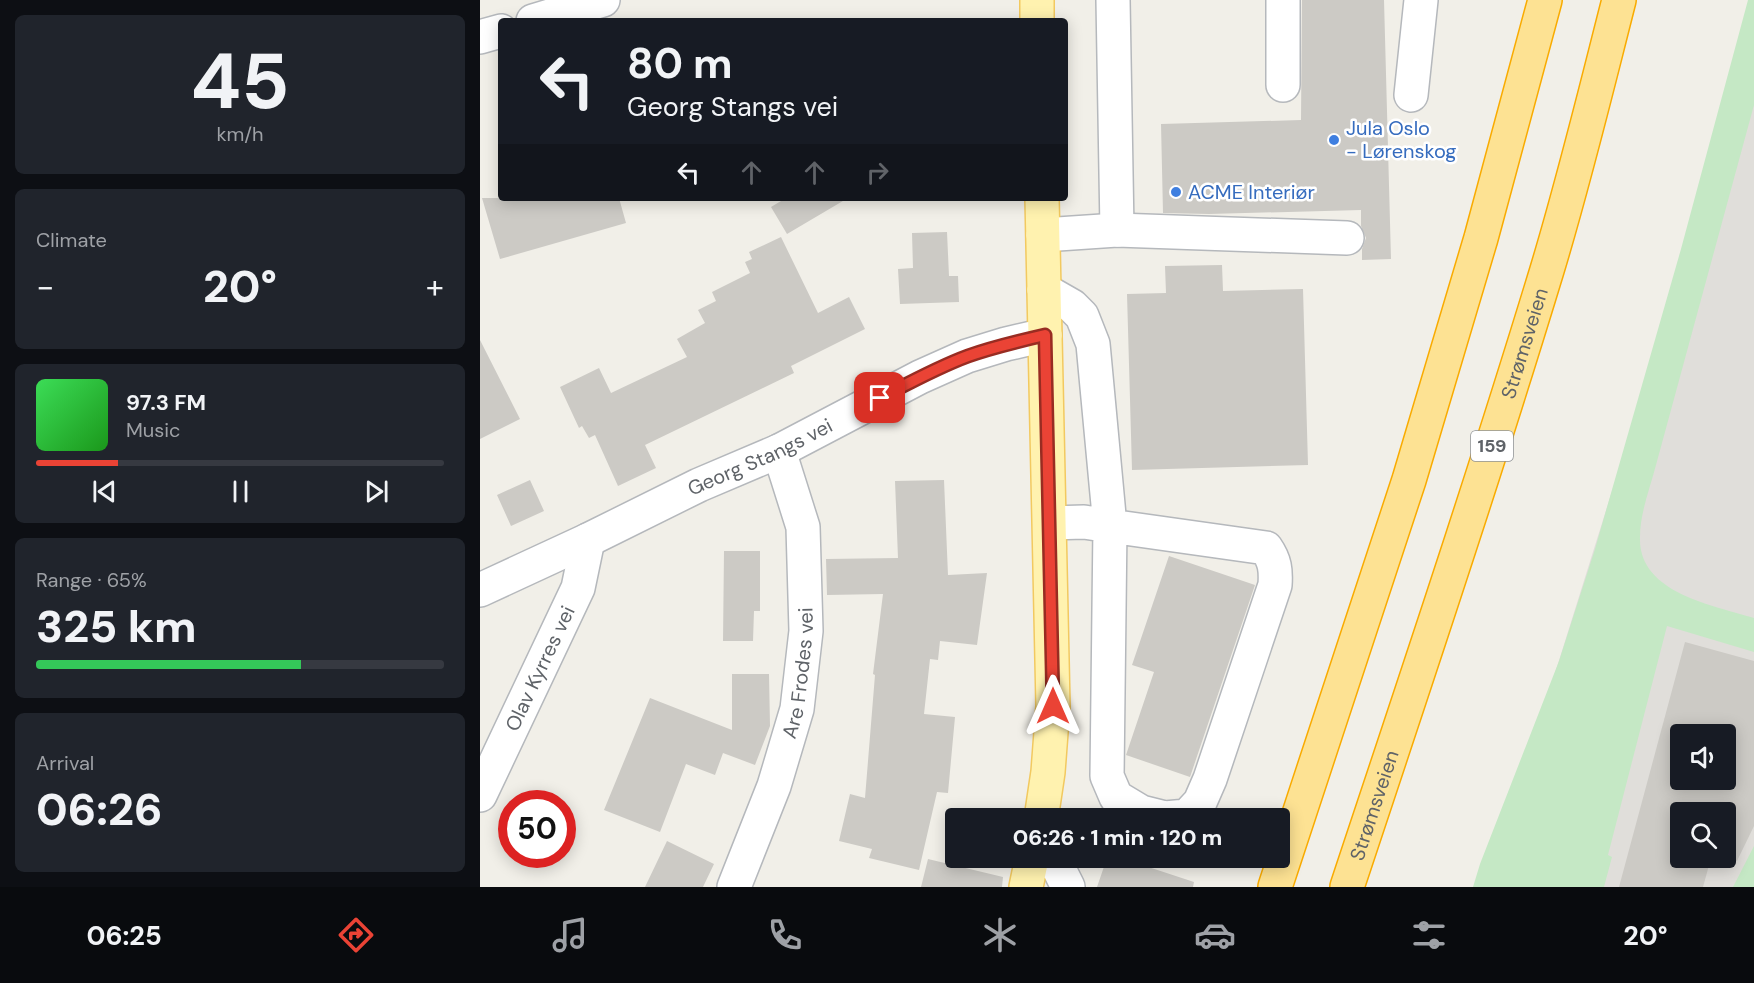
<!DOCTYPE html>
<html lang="en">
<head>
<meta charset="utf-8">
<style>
  :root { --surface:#171b24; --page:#20242c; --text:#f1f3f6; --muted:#9ea1a6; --line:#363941; --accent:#ea4335 }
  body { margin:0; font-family:"DM Sans",sans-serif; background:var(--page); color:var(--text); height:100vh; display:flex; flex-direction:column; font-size:22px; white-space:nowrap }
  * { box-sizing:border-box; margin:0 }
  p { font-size:20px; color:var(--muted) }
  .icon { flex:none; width:33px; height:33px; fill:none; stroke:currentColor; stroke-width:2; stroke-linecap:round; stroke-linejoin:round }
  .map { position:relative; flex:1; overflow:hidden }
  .drawer { display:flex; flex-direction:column; gap:15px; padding:15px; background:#0d0f14; width:480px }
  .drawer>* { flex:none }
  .guide { position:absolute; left:18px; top:18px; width:570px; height:183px; border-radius:6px; box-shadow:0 3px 15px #0003; background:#171b24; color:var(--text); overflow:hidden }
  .controls { position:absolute; left:1190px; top:724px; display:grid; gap:12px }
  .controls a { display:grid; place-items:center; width:66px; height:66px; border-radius:6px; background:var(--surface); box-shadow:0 3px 15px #0003; font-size:30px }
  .speed { position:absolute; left:18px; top:790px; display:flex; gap:12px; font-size:30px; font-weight:700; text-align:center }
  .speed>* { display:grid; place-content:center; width:78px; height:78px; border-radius:50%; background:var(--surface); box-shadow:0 3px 15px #0003; line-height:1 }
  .speed .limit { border:9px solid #d22; background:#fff; color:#111 }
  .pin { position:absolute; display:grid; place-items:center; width:51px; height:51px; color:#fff; margin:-26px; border-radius:12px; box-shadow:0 3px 9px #0006 }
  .me { position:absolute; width:66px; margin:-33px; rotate:0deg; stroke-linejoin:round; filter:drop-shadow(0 0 4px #0008) }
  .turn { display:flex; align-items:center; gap:21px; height:126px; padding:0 30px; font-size:27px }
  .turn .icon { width:78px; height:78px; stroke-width:2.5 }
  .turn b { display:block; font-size:42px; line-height:51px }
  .lanes { display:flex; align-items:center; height:57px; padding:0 30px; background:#0003; justify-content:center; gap:30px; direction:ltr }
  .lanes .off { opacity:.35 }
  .big { font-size:45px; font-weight:800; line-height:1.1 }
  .drawer .card { flex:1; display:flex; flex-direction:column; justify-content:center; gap:9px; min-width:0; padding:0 21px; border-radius:9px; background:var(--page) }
  .drawer .dial { align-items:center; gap:0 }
  .dial b { font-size:78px; line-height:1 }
  .song { display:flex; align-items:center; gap:18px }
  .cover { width:72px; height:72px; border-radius:9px; background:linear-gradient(135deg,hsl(130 70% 55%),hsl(120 70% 35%)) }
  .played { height:6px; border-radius:3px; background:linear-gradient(90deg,var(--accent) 20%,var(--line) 20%) }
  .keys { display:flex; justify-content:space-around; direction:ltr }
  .heat { display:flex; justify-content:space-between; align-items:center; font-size:33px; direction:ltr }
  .charge { height:9px; border-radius:4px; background:linear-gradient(90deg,#34c759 65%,var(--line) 0) }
  .trip { position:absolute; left:465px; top:808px; width:345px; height:60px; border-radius:6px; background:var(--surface); box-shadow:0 3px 15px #0003; font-weight:800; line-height:60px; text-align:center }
  .dock { display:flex; height:96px; justify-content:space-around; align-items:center; background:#090b0e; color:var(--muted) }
  .dock .icon { width:42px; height:42px }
  .dock .on { color:var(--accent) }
  .dock b { font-size:27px; color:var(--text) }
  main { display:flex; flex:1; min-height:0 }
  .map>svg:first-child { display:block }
  .industrial { fill:#e0deda; fill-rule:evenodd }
  .green { fill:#c5e8c5 }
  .building { fill:#cccac5; fill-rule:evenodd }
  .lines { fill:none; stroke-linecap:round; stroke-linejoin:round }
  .minor-casing { stroke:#b5b8bc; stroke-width:36 }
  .major-casing { stroke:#f2c960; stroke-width:36 }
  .highway-casing { stroke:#f9ab00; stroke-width:36 }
  .minor { stroke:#fff; stroke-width:33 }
  .major { stroke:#fff2af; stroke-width:33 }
  .highway { stroke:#fde293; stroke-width:33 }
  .route-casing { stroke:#982c22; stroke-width:15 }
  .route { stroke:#ea4335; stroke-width:10 }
  .shop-dot { fill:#3f7fe0; stroke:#fff; stroke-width:2 }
  .labels { text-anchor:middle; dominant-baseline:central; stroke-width:5; stroke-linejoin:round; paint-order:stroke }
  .shield { fill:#fff; stroke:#8f9295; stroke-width:1.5 }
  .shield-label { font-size:18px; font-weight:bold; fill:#5f6368 }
  .shop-label { font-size:20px; fill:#366cbe; stroke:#fff; text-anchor:start }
  .street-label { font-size:20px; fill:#5f6368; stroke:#fff }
</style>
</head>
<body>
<main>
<section class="drawer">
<div class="card dial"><b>45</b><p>km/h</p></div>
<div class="card"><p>Climate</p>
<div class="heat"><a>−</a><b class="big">20°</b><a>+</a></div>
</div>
<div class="card">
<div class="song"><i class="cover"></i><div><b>97.3 FM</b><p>Music</p></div></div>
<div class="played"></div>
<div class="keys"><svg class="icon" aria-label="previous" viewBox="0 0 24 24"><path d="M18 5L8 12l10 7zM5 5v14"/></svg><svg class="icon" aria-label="pause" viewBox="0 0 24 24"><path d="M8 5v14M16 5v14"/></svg><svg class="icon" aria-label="next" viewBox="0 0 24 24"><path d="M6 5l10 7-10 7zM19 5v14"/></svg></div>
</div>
<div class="card"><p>Range · 65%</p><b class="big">325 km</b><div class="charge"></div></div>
<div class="card"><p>Arrival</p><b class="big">06:26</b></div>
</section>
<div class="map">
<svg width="1274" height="887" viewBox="0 0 1274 887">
  <rect width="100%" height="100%" fill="#f1efe8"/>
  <path class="industrial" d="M 1274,26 L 1274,887 L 1003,887 L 1055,737 L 1258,89 ZM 1200,735 L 1245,735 L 1245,780 L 1200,780 ZM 1200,813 L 1245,813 L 1245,858 L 1200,858 Z"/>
  <path class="green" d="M 1268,0 L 1274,0 L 1274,105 L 1176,465 C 1170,488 1160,513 1160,537 C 1158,593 1233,605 1274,618 L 1274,652 L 1187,626 L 1128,855 L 1132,857 L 1124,887 L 993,887 L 1000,864 L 1079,661 L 1115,549 L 1201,249 Z
    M 1274,846 L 1274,887 L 1253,887 Z"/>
  <path class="building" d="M 822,0 L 904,0 L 911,259 L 882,260 L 882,249 L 886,238 L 881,226 L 881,210 L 729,214 L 683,213 L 681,124 L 821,120 Z
    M 2,198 L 139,198 L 146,223 L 20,259 Z
    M 306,198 L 368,198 L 307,234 L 291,207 Z
    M 467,232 L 469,276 L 478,276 L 479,302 L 420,304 L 418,269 L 433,268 L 432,233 Z
    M 301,237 L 338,313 L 369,297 L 385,329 L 311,366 L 314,373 L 165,445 L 176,468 L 138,486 L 115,435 L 109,438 L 102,426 L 99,428 L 80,387 L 119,368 L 131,393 L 207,357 L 197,339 L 225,323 L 218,310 L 236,301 L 232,292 L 270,273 L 265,262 L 272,259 L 269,252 Z
    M 742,265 L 743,291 L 823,289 L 828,465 L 652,470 L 647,294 L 686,293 L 685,266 Z
    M 0,340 L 40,419 L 0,439 Z
    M 50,480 L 64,511 L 31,526 L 17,495 Z
    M 464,480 L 468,575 L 507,573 L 497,645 L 460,641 L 458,660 L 450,659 L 444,714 L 475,717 L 468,793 L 457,792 L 439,870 L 389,858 L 392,849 L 359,841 L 370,794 L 385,798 L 395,675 L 393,674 L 403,594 L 347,595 L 346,559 L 418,558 L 415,481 Z
    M 244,551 L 280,551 L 280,611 L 274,611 L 273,641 L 243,641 Z
    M 689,556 L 775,585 L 710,777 L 646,755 L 674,672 L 652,665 Z
    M 1205,642 L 1274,661 L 1274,826 L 1257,861 L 1245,857 L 1245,813 L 1200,813 L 1200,858 L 1231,858 L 1223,887 L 1139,887 ZM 1200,735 L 1245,735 L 1245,780 L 1200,780 Z
    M 252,674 L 289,674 L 290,726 L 275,765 L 243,753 L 235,775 L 206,764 L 180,832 L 124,810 L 170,698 L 252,730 Z
    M 187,841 L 234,864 L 223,887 L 165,887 Z
    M 627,858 L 641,858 L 714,882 L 713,887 L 617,887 Z
    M 448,859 L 523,877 L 522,887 L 441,887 Z"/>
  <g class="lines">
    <g class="minor-casing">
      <g id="minor">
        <path d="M 633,0 L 637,230"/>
        <path d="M 803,0 L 803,85"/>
        <path d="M 53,21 L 123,0"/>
        <path d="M 0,37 L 21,31"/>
        <path d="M 931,95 L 941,0"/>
        <path d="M 563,235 L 637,230 L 867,238"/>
        <path d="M 564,290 L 592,306 L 602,316 L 613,344 L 630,526 L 627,776 L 636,797 L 661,812 L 685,818 L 707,816 L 720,802 L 730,779 L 795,585 C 796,570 795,561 786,548 L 630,526 L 604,522 L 570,523"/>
        <path id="s1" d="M 0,590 L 108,540 L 219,485 L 299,451 L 440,377 L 487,356 L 526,344 L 565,335"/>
        <path id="s2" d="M 0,795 L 98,588 L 108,540"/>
        <path d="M 565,858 L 578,867 L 588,887"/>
        <path id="s3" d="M 254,887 L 294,786 L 317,709 L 326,631 L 323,527 L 299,451"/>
      </g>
    </g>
    <g class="major-casing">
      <path id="major" d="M 557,0 L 557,21
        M 561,819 L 568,772 L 573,706 L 562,198
        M 546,887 L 552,858"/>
    </g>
    <g class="highway-casing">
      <g id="highway">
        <path d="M 795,887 L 929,480 L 1001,238 L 1065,0"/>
        <path id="s4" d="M 867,887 C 935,682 1004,477 1067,270 C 1094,181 1116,90 1139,0"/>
      </g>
    </g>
    <use href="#minor" class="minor"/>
    <use href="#major" class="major"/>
    <use href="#highway" class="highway"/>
  </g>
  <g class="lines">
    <g class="route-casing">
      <path id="route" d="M 400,398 C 429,383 458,367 488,356 C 513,347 539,341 565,335 L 573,706"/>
    </g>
    <use href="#route" class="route"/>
  </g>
  <g class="shop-dot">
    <circle cx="854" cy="140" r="6"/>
    <circle cx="696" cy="192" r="6"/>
  </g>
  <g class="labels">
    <rect class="shield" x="991" y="431" width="42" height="30" rx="4.5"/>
    <g class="shield-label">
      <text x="1012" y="446">159</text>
    </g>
    <g class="shop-label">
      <text x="866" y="128">Jula Oslo<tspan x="866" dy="23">- Lørenskog</tspan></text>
      <text x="708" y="192">ACME Interiør</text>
    </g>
    <g class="street-label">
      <text stroke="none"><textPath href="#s4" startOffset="572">Strømsveien</textPath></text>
      <text stroke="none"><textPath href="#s1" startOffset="310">Georg Stangs vei</textPath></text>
      <text stroke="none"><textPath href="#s2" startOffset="140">Olav Kyrres vei</textPath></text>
      <text stroke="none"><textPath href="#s3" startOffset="225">Are Frodes vei</textPath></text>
      <text stroke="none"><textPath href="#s4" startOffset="86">Strømsveien</textPath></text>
    </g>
  </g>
</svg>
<div class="controls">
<a><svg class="icon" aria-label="sound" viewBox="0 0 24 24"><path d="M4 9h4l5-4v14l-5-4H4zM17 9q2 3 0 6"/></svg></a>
<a><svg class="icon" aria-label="search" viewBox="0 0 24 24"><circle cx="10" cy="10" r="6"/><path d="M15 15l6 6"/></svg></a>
</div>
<div class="speed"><div class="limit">50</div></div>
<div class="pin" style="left:400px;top:398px;background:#d93025"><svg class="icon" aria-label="arrive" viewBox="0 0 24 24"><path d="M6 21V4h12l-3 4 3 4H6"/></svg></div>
<svg class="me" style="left:573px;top:706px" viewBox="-20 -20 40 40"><path d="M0-17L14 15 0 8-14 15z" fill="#ea4335" stroke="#fff" stroke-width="4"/></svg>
<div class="trip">06:26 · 1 min · 120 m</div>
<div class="guide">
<div class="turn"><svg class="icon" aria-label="left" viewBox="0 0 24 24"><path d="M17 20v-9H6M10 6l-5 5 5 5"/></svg><div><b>80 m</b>Georg Stangs vei</div></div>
<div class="lanes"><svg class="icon" aria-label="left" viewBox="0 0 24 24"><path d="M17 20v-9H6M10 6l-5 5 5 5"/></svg><svg class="icon off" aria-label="ahead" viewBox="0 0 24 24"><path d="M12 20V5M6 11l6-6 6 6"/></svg><svg class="icon off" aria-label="ahead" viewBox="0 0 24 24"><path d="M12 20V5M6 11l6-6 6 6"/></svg><svg class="icon off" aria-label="right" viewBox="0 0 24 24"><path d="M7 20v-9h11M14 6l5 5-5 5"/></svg></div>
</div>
</div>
</main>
<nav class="dock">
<b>06:25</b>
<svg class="icon on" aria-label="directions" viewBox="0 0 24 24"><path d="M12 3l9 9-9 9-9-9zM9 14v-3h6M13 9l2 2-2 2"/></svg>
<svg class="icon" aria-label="music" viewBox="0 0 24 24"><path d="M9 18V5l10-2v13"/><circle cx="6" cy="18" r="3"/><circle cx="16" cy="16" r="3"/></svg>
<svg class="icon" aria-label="phone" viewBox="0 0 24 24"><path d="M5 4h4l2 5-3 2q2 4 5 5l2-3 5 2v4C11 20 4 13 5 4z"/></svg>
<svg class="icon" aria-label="climate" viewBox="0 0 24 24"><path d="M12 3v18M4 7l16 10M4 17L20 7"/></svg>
<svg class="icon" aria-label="car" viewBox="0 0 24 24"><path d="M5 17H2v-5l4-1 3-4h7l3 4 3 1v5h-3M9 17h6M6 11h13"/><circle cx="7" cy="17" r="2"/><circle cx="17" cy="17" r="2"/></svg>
<svg class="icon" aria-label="filters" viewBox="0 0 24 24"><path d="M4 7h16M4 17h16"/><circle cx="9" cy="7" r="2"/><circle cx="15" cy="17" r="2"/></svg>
<b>20°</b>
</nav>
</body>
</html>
